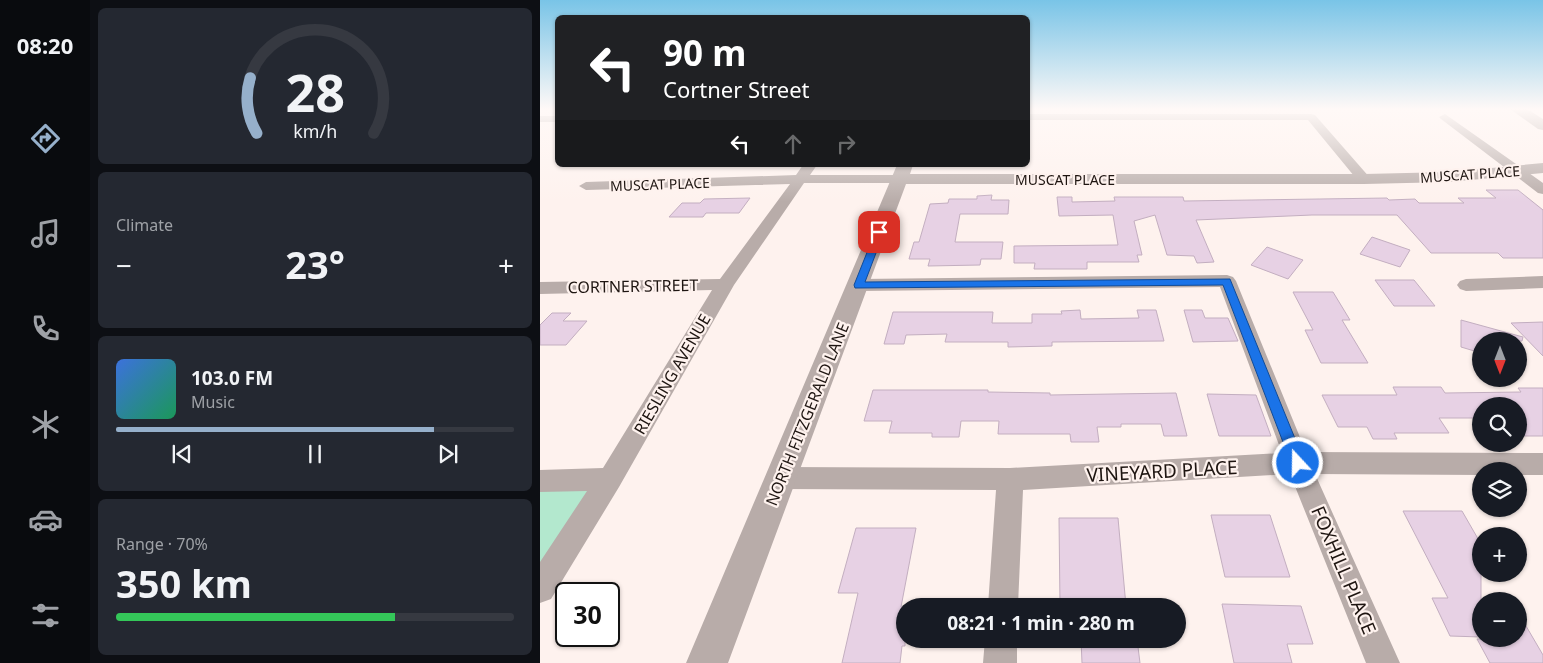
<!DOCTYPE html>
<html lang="en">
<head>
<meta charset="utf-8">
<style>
  :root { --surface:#171b24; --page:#242831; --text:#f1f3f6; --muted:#9ea1a6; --line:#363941; --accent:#96b0cb }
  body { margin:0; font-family:"Noto Sans",sans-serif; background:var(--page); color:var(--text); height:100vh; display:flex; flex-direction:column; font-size:19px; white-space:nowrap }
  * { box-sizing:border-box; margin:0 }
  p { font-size:16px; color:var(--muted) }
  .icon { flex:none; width:28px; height:28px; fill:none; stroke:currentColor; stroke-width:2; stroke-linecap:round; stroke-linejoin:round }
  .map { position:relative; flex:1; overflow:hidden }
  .details { display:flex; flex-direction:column; gap:8px; padding:8px; background:#0d0f14; width:450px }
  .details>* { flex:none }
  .banner { position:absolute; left:15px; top:15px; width:475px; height:152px; border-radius:8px; box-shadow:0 1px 4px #0004; background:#202124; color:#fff; overflow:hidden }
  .needle { width:32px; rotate:180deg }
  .buttons { position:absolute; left:932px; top:332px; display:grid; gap:10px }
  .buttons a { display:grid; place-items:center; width:55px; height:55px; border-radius:50%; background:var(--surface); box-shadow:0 1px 4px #0004; font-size:25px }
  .speed { position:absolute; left:15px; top:582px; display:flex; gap:10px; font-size:25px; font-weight:700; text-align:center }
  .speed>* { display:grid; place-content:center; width:65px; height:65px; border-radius:50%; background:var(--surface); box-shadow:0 1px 4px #0004; line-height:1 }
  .speed .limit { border:2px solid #111; border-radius:8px; background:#fff; color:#111 }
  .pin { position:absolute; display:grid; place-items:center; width:42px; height:42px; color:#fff; margin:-21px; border-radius:10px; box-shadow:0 2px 8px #0006 }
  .me { position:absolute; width:55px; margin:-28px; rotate:339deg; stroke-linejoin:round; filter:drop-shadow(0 0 4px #0008) }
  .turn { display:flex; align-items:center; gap:18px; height:105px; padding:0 25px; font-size:22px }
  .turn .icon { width:65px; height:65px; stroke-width:2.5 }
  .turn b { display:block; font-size:35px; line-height:42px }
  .lanes { display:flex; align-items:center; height:48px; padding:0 25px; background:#0003; justify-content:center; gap:25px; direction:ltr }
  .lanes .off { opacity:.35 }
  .big { font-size:38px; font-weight:700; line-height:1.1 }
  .details .widget { flex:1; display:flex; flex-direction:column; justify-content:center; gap:8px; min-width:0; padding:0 18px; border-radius:8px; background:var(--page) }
  .details .dial { align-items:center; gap:0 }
  .dial svg { height:130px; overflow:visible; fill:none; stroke:var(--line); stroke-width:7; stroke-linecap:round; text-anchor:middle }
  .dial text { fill:var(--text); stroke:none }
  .song { display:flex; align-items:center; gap:15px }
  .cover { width:60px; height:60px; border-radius:8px; background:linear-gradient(135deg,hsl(220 70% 55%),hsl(150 70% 35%)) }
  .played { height:5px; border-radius:2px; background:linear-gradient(90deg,var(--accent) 80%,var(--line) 80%) }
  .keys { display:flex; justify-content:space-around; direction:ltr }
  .heat { display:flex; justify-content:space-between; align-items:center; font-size:28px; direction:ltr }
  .charge { height:8px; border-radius:4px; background:linear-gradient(90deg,#34c759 70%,var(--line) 0) }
  .trip { position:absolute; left:356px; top:598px; width:290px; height:50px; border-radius:25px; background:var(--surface); box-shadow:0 1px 4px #0004; font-weight:700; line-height:50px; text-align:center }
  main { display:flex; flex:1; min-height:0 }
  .menu { display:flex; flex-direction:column; width:90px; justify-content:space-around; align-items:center; background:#090b0e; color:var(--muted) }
  .menu .icon { width:35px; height:35px }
  .menu .current { color:var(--accent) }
  .menu b { font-size:22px; color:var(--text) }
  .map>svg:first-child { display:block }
  .green { fill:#b3e8ce }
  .building { fill:#e7d1e4; stroke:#c3aec0 }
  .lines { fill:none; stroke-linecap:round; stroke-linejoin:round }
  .minor { fill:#b8aca9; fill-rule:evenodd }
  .tertiary { fill:#b8aca9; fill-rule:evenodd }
  .route { fill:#1a73e8; stroke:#114b97 }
  .labels { text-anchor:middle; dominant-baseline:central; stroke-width:4.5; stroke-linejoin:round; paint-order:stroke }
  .far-street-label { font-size:14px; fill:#1e1511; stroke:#fef2ee }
  .street-label { font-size:16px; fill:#1e1511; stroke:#fef2ee }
  .near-street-label { font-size:19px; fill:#1e1511; stroke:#fef2ee }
</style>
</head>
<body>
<main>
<nav class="menu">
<b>08:20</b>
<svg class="icon current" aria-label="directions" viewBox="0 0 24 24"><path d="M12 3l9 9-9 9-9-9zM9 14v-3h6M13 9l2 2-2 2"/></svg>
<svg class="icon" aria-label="music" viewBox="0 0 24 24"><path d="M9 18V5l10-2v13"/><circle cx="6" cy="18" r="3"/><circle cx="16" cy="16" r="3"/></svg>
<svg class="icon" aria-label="phone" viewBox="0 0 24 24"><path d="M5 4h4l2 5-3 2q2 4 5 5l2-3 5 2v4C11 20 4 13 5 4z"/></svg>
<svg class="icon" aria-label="climate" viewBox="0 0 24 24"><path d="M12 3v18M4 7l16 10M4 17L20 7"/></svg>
<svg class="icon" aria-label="car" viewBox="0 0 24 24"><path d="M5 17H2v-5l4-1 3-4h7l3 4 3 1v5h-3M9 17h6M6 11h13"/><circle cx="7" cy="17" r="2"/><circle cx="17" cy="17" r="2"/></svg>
<svg class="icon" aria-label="filters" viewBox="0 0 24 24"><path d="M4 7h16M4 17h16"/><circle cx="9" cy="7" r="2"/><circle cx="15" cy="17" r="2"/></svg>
</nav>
<section class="details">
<div class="widget dial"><svg viewBox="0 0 100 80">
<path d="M14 69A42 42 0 1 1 86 69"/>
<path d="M14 69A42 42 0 0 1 10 35" stroke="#96b0cb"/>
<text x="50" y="56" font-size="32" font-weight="700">28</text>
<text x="50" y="72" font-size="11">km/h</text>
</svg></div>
<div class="widget"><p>Climate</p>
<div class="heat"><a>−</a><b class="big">23°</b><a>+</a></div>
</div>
<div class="widget">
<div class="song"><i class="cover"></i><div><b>103.0 FM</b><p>Music</p></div></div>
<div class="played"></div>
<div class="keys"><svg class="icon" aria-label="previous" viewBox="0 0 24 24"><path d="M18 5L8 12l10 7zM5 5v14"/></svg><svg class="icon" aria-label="pause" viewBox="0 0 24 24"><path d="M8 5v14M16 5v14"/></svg><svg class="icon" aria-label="next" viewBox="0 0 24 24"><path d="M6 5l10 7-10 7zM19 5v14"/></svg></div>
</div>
<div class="widget"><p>Range · 70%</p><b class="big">350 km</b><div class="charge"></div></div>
</section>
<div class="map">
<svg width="1003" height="663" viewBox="0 0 1003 663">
  <rect width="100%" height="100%" fill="#fef2ee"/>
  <path class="green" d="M 70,479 L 0,588 L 0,482 Z"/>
  <path class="building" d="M 946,190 L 978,190 L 1003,210 L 1003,258 L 963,258 L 958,253 L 891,253 L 857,215 L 772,215 L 656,220 L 674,262 L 657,263 L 654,256 L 627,255 L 615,215 L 594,221 L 602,255 L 597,255 L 599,262 L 547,262 L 547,269 L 494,269 L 495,263 L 474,263 L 474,246 L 578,245 L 573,215 L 519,216 L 517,197 L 532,197 L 532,202 L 575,201 L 574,197 L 643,197 L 644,201 L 847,198 L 849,200 L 875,199 L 879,203 L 924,203 L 918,198 L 956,198 Z
    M 452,195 L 451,200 L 469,200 L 468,214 L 420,214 L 415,242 L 463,242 L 461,259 L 441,259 L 440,265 L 388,266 L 390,259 L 369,259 L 374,242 L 379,242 L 390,204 L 408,203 L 409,199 L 437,199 L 437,196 Z
    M 210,198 L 199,213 L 166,213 L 163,217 L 129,217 L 142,203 L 160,203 L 164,199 Z
    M 832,237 L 870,250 L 860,267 L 820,254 Z
    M 727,247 L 763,260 L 748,279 L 711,265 Z
    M 835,280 L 874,280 L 895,306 L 854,306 Z
    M 753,292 L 793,292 L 810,320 L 802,320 L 828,363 L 781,363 L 765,330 L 773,330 Z
    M 540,310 L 541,319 L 599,318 L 597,310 L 616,310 L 624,341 L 512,342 L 512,346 L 468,347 L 468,342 L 405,342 L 407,334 L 366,335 L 364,344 L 344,344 L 353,312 L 453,312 L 452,323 L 492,323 L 492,314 L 522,314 L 521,311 Z
    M 644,310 L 662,310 L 665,318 L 688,318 L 698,341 L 653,342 Z
    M 12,313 L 31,313 L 23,321 L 47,321 L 26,345 L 0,345 L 0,325 Z
    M 921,320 L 983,337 L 982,341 L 941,341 L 941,353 L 921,347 Z
    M 1003,322 L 1003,356 L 971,323 Z
    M 853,387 L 901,387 L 905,393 L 981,392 L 978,388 L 1003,388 L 1003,436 L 979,436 L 979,406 L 941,406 L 941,418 L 899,418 L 909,433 L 854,433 L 857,439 L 833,439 L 827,427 L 798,427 L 782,395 L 857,395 Z
    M 333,390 L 448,390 L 448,392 L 510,393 L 510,395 L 636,393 L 647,436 L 624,436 L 621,424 L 581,424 L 581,427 L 557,427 L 559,442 L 531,442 L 530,434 L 458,434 L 459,421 L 421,421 L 419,437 L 392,437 L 392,433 L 349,433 L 352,421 L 324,421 Z
    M 667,394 L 716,395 L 731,436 L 679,436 Z
    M 863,511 L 922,511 L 941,544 L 941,637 L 910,636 L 892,598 L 908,598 Z
    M 671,515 L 730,515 L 750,577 L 685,577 Z
    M 519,518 L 578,518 L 586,606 L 520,606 Z
    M 316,528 L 376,528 L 361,607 L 365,607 L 365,646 L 362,646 L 360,663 L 302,663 L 318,593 L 298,593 Z
    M 682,604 L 761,606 L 773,644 L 747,644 L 752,663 L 694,663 Z
    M 979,614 L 1003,655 L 1003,663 L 950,663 L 937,639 L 979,639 Z
    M 541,639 L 597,639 L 600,663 L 542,663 Z"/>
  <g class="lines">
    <path class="minor" d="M 488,114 L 771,114 L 775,115 L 831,179 L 824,183 L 819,182 L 768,120 L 488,120 Z
      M 905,114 L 1003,183 L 1003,194 L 998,193 L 901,119 L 899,117 Z
      M 0,116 L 18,116 L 18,122 L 0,122 Z
      M 263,165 L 277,165 L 270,175 L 359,175 L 366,179 L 359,183 L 264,183 L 194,285 L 79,487 L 11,599 L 0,603 L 0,562 L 47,491 L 0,492 L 0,470 L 63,468 L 172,290 L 0,294 L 0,282 L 180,279 L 250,184 L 46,190 L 39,186 L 46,182 L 256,175 Z
      M 687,275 L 693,277 L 696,281 L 766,452 L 1003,453 L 1003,475 L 979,475 L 979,471 L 941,471 L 941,475 L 775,474 L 860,663 L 826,663 L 750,474 L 483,490 L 478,606 L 448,606 L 456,490 L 241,489 L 232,486 L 228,478 L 232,470 L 241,467 L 470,468 L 742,453 L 680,287 L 319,291 L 313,289 L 310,285 L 313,281 L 319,279 Z
      M 1003,276 L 1003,288 L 926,291 L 920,289 L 917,285 L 920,281 L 926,279 Z
      M 445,639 L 477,639 L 477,663 L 443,663 Z"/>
    <path class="tertiary" d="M 970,109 L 987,109 L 1003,119 L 1003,130 L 998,129 Z
      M 1003,163 L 1003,173 L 909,182 L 824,184 L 366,184 L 188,663 L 146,663 L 357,165 L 373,165 L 370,174 L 824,174 L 909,172 Z"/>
  </g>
  <linearGradient id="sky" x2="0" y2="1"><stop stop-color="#79c4e7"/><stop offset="0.54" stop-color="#fff9f7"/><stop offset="1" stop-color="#fff9f7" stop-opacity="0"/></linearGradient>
  <rect width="1003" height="202" fill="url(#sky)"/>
  <path class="route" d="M 336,230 L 344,232 L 325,282 L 690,279 L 765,463 L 763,467 L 758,469 L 753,467 L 751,463 L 683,285 L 315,288 L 314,285 Z"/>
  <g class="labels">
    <g class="far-street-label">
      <text transform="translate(930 174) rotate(-4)">MUSCAT PLACE</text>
      <text x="525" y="179">MUSCAT PLACE</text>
      <text transform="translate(120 184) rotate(-2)">MUSCAT PLACE</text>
    </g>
    <g class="street-label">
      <text transform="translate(93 286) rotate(-1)">CORTNER STREET</text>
      <text transform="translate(132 374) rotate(-60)">RIESLING AVENUE</text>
      <text transform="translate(267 414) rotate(-68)">NORTH FITZGERALD LANE</text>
    </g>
    <g class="near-street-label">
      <text transform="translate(622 471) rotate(-3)">VINEYARD PLACE</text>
      <text transform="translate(804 570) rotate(67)">FOXHILL PLACE</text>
    </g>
  </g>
</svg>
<div class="buttons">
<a><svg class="needle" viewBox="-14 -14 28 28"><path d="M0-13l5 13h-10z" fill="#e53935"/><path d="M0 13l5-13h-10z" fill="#9ea1a6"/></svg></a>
<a><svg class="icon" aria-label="search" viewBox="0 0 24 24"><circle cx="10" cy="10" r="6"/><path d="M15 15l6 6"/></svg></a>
<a><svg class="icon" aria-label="layers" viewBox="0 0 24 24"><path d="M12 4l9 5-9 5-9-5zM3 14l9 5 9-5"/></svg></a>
<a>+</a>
<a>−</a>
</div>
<div class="speed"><div class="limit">30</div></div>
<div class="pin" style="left:339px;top:232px;background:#d93025"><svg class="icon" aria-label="arrive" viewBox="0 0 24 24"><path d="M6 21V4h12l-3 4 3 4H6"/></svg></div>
<svg class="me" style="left:758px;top:463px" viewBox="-20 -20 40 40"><circle r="17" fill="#1a73e8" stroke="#fff" stroke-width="3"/><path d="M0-11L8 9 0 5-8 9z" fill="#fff"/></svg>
<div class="trip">08:21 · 1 min · 280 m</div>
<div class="banner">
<div class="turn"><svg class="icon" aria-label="left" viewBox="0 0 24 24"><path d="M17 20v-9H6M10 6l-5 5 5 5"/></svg><div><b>90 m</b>Cortner Street</div></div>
<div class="lanes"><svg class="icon" aria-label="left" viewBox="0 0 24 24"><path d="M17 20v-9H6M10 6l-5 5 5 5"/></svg><svg class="icon off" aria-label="ahead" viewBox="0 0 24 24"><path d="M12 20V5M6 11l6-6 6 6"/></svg><svg class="icon off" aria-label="right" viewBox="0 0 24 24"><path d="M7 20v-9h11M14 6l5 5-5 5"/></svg></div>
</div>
</div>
</main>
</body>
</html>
